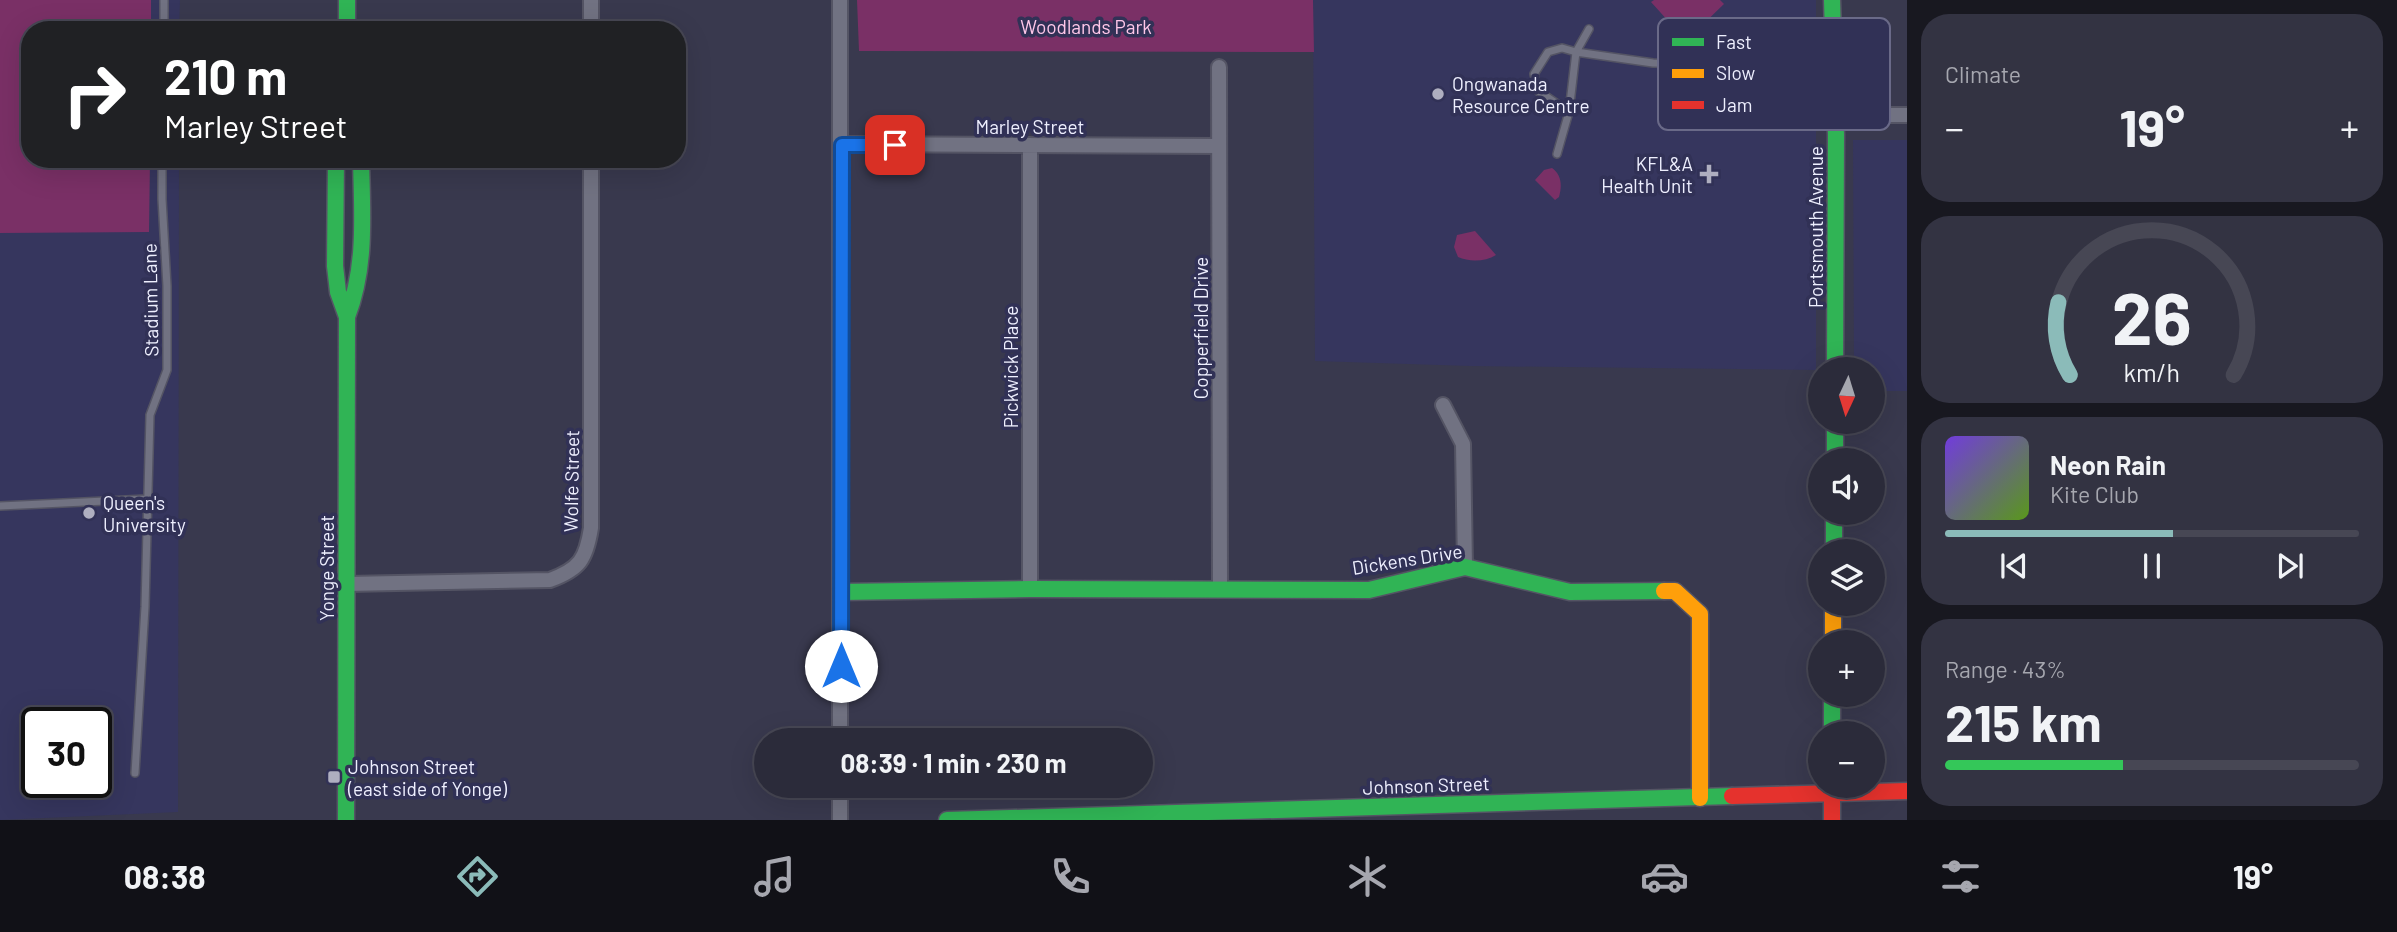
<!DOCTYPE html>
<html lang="en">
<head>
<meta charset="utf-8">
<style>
  :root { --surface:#2b2b3a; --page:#333342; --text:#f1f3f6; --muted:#a6a7af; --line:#474754; --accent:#8bbbb9 }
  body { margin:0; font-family:Barlow,sans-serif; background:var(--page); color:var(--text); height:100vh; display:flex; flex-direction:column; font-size:26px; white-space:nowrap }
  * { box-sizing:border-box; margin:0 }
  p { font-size:23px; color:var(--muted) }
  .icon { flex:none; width:38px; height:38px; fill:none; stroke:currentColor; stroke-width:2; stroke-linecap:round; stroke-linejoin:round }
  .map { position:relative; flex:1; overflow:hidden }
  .drawer { display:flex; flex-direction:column; gap:14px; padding:14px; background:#181820; width:490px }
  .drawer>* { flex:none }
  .hud { position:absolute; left:21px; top:21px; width:665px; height:147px; border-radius:28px; box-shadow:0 7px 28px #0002,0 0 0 2px var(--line); background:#202124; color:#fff; overflow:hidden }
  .needle { width:46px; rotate:184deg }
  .tools { position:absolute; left:1808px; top:357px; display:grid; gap:14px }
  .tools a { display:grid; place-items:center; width:77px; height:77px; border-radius:50%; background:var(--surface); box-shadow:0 7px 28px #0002,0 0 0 2px var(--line); font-size:35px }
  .speed { position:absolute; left:21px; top:707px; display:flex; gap:14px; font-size:35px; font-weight:700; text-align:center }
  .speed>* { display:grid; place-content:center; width:91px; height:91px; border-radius:50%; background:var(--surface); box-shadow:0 7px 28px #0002,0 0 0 2px var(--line); line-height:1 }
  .speed .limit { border:4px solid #111; border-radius:10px; background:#fff; color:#111 }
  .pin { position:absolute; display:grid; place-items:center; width:60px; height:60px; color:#fff; margin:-30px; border-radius:14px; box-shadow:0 4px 10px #0006 }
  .me { position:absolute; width:77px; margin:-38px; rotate:0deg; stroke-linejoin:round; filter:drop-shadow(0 0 5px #0008) }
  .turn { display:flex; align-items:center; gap:24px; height:147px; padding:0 28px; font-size:32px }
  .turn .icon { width:91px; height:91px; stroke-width:2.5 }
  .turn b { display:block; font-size:49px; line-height:60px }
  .big { font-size:52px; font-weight:700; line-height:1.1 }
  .drawer .card { flex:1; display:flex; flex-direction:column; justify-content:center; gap:10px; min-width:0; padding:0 24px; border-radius:28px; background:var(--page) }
  .drawer .dial { align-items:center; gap:0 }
  .dial svg { height:182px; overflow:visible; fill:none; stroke:var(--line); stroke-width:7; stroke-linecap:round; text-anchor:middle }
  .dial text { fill:var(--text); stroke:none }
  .song { display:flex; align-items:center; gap:21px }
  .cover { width:84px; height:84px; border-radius:10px; background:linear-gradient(135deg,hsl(260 70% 55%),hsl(90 70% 35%)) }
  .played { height:7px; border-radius:4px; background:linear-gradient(90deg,var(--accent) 55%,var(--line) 55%) }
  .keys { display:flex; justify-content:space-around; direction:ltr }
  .heat { display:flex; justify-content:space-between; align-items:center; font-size:38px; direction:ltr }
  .charge { height:10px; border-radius:5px; background:linear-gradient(90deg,#34c759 43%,var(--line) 0) }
  .trip { position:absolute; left:754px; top:728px; width:399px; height:70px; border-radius:35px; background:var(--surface); box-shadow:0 7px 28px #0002,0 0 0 2px var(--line); font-weight:700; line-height:70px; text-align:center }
  .dock { display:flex; height:112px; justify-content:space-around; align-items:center; background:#111117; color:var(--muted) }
  .dock .icon { width:49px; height:49px }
  .dock .on { color:var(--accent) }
  .dock b { font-size:32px; color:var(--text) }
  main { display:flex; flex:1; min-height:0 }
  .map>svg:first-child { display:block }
  .built { fill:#36365e; fill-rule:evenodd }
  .green { fill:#7a3066 }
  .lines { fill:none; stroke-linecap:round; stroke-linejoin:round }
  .lane-casing { stroke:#545464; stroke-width:10 }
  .street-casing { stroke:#545464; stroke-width:18 }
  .fast-casing { stroke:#545464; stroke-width:19 }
  .slow-casing { stroke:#545464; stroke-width:19 }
  .jam-casing { stroke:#545464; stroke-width:19 }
  .lane { stroke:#717282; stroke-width:7 }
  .street { stroke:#717282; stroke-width:14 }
  .fast { stroke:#30b455; stroke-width:16 }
  .slow { stroke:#ff9f0a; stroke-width:16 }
  .jam { stroke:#e5322d; stroke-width:16 }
  .route-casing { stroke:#114b97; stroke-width:18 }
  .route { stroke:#1a73e8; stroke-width:12 }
  .poi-dot { fill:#afafc0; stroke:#313156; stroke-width:2.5 }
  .labels { text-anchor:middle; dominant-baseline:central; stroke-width:7; stroke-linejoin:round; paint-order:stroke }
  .park-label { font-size:19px; fill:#ffc7e9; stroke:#313156 }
  .poi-label { font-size:19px; fill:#eeeffe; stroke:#313156; text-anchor:start }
  .street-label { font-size:19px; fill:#eeeffe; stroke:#313156 }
  .key { fill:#313156; stroke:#6a6a88; stroke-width:2 }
  .key-label { font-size:19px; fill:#eeeffe }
</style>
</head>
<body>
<main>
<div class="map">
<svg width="1907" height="820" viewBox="0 0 1907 820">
  <rect width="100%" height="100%" fill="#39394e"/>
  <path class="built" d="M 0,0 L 180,0 L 179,30 L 30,30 L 30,159 L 179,159 L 178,812 L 0,820 ZM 37,723 L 96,723 L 96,782 L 37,782 Z
    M 1313,0 L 1816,0 L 1816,370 L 1470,366 L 1315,361 Z
    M 1853,140 L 1907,140 L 1907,391 L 1873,391 L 1872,369 L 1854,369 Z"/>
  <path class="green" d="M 0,0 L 151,0 L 151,30 L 30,30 L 30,159 L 150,159 L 149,232 L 0,233 Z
    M 857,0 L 1313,0 L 1314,52 L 859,51 Z
    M 1654,0 L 1720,0 L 1724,4 L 1693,34 L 1679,33 L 1651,2 Z
    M 1552,168 C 1562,175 1562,186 1559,197 L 1555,200 L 1535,180 L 1544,170 Z
    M 1475,231 L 1496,255 C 1485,262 1469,262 1458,257 L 1454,247 L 1457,235 Z"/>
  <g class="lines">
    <g class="lane-casing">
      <path id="lane" d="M 164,30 L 164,0
        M 1569,112 L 1538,91 L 1534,74 L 1548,52 L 1562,48 L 1576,52 L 1653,63 L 1832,66
        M 1557,154 L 1569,112 L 1576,52 L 1589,29
        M 0,506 L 147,499
        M 135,773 L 145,607 L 150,415 L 167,370 L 167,286 L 162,199 L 162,159"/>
    </g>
    <g class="street-casing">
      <path id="street" d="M 591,0 L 591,30
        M 840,0 L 840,740
        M 1219,67 L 1220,589
        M 1835,115 L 1907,115
        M 842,144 L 1219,146
        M 1443,405 L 1463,444 L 1465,567
        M 347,584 L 550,580 C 580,569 586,559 591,528 L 591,159
        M 1030,589 L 1030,145
        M 840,820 L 840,786"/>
    </g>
    <g class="fast-casing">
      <path id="fast" d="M 347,0 L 347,30
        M 1832,0 L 1836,135 L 1835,369
        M 336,159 L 335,266 L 338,292 L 347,317 L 346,820
        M 347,317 C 367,265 362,213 361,159
        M 1835,422 L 1835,460
        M 1834,513 L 1834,551
        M 841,592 L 1030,589 L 1369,590 L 1465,567 L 1570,592 L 1664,591
        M 1832,695 L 1832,733
        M 947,820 L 1732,796"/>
    </g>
    <g class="slow-casing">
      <path id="slow" d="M 1664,591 L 1675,591 L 1700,614 L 1700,798
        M 1833,604 L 1833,642"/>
    </g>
    <g class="jam-casing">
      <path id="jam" d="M 1832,786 L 1832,820
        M 1732,796 L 1907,791"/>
    </g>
    <use href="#lane" class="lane"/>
    <use href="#street" class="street"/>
    <use href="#fast" class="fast"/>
    <use href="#slow" class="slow"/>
    <use href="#jam" class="jam"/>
  </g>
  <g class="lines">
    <g class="route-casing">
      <path id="route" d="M 841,666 L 842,145 L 895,145"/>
    </g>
    <use href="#route" class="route"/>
  </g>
  <g class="poi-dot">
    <circle cx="1438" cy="94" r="7"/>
    <path d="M1705.5 163.5h7v7h7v7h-7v7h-7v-7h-7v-7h7z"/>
    <circle cx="89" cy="513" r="7"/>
    <rect x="327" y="770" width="14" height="14" rx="3.5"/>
  </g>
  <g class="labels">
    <g class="park-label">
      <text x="1086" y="26">Woodlands Park</text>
    </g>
    <g class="poi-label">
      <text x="1452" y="83">Ongwanada<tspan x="1452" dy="22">Resource Centre</tspan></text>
      <text x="1693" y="163" text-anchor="end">KFL&amp;A<tspan x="1693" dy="22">Health Unit</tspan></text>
      <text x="103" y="502">Queen's<tspan x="103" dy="22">University</tspan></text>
      <text x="348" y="766">Johnson Street<tspan x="348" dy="22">(east side of Yonge)</tspan></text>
    </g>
    <g class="street-label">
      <text x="1030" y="126">Marley Street</text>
      <text transform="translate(1815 227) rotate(-90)">Portsmouth Avenue</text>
      <text transform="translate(150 300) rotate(-91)">Stadium Lane</text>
      <text transform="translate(1200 328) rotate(-90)">Copperfield Drive</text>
      <text transform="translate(1010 367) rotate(-90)">Pickwick Place</text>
      <text transform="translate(571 481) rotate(-89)">Wolfe Street</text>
      <text transform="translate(1407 559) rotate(-9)">Dickens Drive</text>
      <text transform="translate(326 568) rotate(-90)">Yonge Street</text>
      <text transform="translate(1426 785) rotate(-2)">Johnson Street</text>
    </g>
  </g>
  <rect x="1658" y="18" width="232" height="112" rx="10" class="key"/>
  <rect x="1672" y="38" width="32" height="8" fill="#30b455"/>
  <rect x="1672" y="69" width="32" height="9" fill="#ff9f0a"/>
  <rect x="1672" y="101" width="32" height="8" fill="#e5322d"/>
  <g class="key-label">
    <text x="1716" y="49">Fast</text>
    <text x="1716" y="80">Slow</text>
    <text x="1716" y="112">Jam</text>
  </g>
</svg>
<div class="tools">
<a><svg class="needle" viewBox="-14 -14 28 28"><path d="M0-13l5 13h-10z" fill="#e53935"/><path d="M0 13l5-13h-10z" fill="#a6a7af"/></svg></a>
<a><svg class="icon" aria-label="sound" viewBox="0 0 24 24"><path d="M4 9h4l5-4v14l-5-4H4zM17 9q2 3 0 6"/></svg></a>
<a><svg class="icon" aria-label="layers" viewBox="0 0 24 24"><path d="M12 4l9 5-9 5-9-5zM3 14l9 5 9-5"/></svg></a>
<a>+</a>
<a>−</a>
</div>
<div class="speed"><div class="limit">30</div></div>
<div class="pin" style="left:895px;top:145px;background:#d93025"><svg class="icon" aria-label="arrive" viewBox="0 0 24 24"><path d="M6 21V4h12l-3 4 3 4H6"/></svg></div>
<svg class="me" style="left:841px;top:666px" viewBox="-20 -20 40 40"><circle r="19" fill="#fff"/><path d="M0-13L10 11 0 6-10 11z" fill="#1a73e8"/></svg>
<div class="trip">08:39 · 1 min · 230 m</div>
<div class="hud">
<div class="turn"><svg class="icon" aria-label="right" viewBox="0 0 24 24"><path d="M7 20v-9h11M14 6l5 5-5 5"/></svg><div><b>210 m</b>Marley Street</div></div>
</div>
</div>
<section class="drawer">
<div class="card"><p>Climate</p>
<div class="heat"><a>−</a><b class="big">19°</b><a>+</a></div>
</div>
<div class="card dial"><svg viewBox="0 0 100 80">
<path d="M14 69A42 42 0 1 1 86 69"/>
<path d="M14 69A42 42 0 0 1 9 37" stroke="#8bbbb9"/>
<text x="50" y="56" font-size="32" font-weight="700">26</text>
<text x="50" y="72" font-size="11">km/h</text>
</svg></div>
<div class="card">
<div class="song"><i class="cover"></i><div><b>Neon Rain</b><p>Kite Club</p></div></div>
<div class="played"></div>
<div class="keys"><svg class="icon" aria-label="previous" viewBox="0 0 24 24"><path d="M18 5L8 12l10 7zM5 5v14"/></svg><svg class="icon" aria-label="pause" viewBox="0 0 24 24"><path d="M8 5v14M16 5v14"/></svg><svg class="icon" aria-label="next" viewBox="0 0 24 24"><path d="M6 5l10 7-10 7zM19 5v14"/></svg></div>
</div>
<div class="card"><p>Range · 43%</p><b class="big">215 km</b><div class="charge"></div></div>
</section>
</main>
<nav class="dock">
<b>08:38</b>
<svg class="icon on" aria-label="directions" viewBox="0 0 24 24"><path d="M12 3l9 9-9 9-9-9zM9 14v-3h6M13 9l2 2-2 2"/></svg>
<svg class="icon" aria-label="music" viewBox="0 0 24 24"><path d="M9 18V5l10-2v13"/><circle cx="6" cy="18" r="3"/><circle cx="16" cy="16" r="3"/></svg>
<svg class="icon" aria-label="phone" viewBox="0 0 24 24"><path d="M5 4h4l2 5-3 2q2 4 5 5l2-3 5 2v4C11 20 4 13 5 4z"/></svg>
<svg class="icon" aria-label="climate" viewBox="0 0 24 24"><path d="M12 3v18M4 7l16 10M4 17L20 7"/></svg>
<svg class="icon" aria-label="car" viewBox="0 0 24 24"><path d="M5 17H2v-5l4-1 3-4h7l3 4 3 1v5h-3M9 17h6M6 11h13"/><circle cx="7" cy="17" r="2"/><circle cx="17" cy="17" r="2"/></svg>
<svg class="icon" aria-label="filters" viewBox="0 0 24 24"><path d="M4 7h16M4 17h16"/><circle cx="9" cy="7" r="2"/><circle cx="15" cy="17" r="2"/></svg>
<b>19°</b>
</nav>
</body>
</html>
